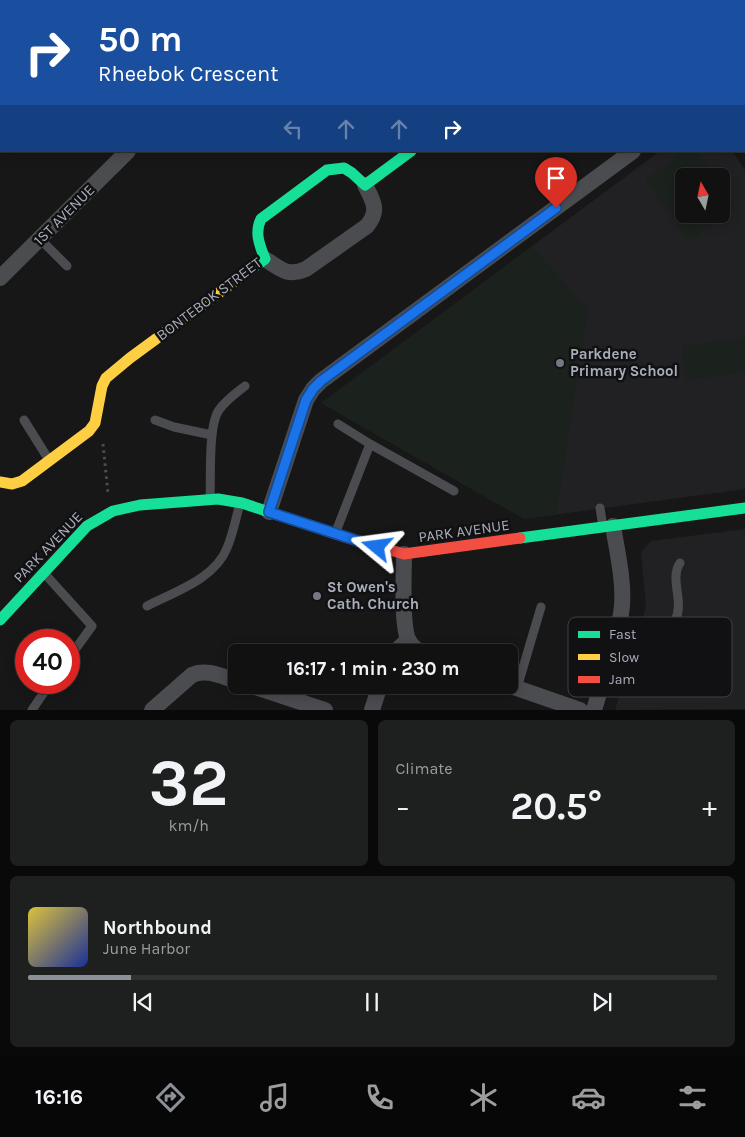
<!DOCTYPE html>
<html lang="en">
<head>
<meta charset="utf-8">
<style>
  :root { --surface:#111; --page:#1e1f1f; --text:#f1f3f6; --muted:#9c9d9f; --line:#303131; --accent:#8c9099 }
  body { margin:0; font-family:Karla,sans-serif; background:var(--page); color:var(--text); height:100vh; display:flex; flex-direction:column; font-size:19px; white-space:nowrap }
  * { box-sizing:border-box; margin:0 }
  p { font-size:16px; color:var(--muted) }
  .icon { flex:none; width:28px; height:28px; fill:none; stroke:currentColor; stroke-width:2; stroke-linecap:round; stroke-linejoin:round }
  .map { position:relative; height:710px; overflow:hidden }
  .details { display:flex; flex-direction:column; gap:10px; padding:10px; background:#090909; flex:1 }
  .details>* { flex:none }
  .hud { position:absolute; left:0px; top:0px; width:745px; height:152px; box-shadow:0 2px 12px #0003,0 0 0 1px var(--line); background:#1a4fa0; color:#fff; overflow:hidden }
  .needle { width:32px; rotate:351deg }
  .tools { position:absolute; left:675px; top:168px; display:grid; gap:10px }
  .tools a { display:grid; place-items:center; width:55px; height:55px; border-radius:8px; background:var(--surface); box-shadow:0 2px 12px #0003,0 0 0 1px var(--line); font-size:25px }
  .speed { position:absolute; left:15px; top:629px; display:flex; gap:10px; font-size:25px; font-weight:700; text-align:center }
  .speed>* { display:grid; place-content:center; width:65px; height:65px; border-radius:50%; background:var(--surface); box-shadow:0 2px 12px #0003,0 0 0 1px var(--line); line-height:1 }
  .speed .limit { border:8px solid #d22; background:#fff; color:#111 }
  .pin { position:absolute; display:grid; place-items:center; width:42px; height:42px; color:#fff; margin:-51px -21px; border-radius:50% 50% 50% 0; rotate:-45deg; box-shadow:0 0 5px #0007 }
  .pin .icon { rotate:45deg }
  .me { position:absolute; width:55px; margin:-28px; rotate:286deg; stroke-linejoin:round; filter:drop-shadow(0 0 4px #0008) }
  .turn { display:flex; align-items:center; gap:18px; height:105px; padding:0 15px; font-size:22px }
  .turn .icon { width:65px; height:65px; stroke-width:2.5 }
  .turn b { display:block; font-size:35px; line-height:42px }
  .lanes { display:flex; align-items:center; height:48px; padding:0 15px; background:#0003; justify-content:center; gap:25px; direction:ltr }
  .lanes .off { opacity:.35 }
  .big { font-size:38px; font-weight:700; line-height:1.1 }
  .details .card { flex:1; display:flex; flex-direction:column; justify-content:center; gap:8px; min-width:0; padding:0 18px; border-radius:8px; background:var(--page) }
  .details .dial { align-items:center; gap:0 }
  .dial b { font-size:65px; line-height:1 }
  .song { display:flex; align-items:center; gap:15px }
  .cover { width:60px; height:60px; border-radius:8px; background:linear-gradient(135deg,hsl(50 70% 55%),hsl(230 70% 35%)) }
  .played { height:5px; border-radius:2px; background:linear-gradient(90deg,var(--accent) 15%,var(--line) 15%) }
  .keys { display:flex; justify-content:space-around; direction:ltr }
  .heat { display:flex; justify-content:space-between; align-items:center; font-size:28px; direction:ltr }
  .details .tiles { flex:1; display:grid; gap:10px; grid-template-columns:1fr 1fr }
  .card:last-child { grid-column:span 2 }
  .trip { position:absolute; left:228px; top:644px; width:290px; height:50px; border-radius:8px; background:var(--surface); box-shadow:0 2px 12px #0003,0 0 0 1px var(--line); font-weight:700; line-height:50px; text-align:center }
  .menu { display:flex; height:80px; justify-content:space-around; align-items:center; background:#070707; color:var(--muted) }
  .menu .icon { width:35px; height:35px }
  .menu .active { color:var(--accent) }
  .menu b { font-size:22px; color:var(--text) }
  .map>svg:first-child { display:block }
  .built { fill:#212124; fill-rule:evenodd }
  .green { fill:#1b211c }
  .lines { fill:none; stroke-linecap:round; stroke-linejoin:round }
  .path { stroke:#4d4e52; stroke-width:3; stroke-dasharray:2.5 4; stroke-linecap:butt }
  .lane { stroke:#4b4c50; stroke-width:9 }
  .street { stroke:#4b4c50; stroke-width:16 }
  .fast { stroke:#16e098; stroke-width:11 }
  .slow { stroke:#ffcf43; stroke-width:11 }
  .jam { stroke:#f24e42; stroke-width:11 }
  .route-casing { stroke:#114b97; stroke-width:12 }
  .route { stroke:#1a73e8; stroke-width:9 }
  .poi-dot { fill:#757880; stroke:#111113; stroke-width:2 }
  .labels { text-anchor:middle; dominant-baseline:central; stroke-width:5; stroke-linejoin:round; paint-order:stroke }
  .street-label { font-size:15px; fill:#a8adb8; stroke:#111113 }
  .poi-label { font-size:15px; font-weight:bold; fill:#a8adb8; stroke:#111113; text-anchor:start }
  .key { fill:#111113; stroke:#3e4045; stroke-width:1 }
  .key-label { font-size:14px; fill:#a8adb8 }
</style>
</head>
<body>
<div class="map">
<svg width="745" height="710" viewBox="0 0 745 710">
  <rect width="100%" height="100%" fill="#171717"/>
  <path class="built" d="M 660,151 L 732,151 L 745,170 L 745,489 L 524,519 L 321,403 ZM 684,176 L 721,176 L 721,214 L 684,214 Z
    M 745,529 L 745,709 L 615,710 L 646,607 L 641,552 L 651,541 Z"/>
  <path class="green" d="M 685,151 L 696,151 L 715,176 L 684,176 L 684,214 L 721,214 L 721,185 L 737,207 L 689,241 L 645,180 Z
    M 532,247 L 588,309 L 556,515 L 524,519 L 321,403 Z
    M 745,337 L 745,372 L 686,380 L 682,346 Z"/>
  <g class="lines">
    <path class="path" d="M 103,444 L 108,493"/>
    <path class="lane" d="M 40,239 L 67,266
      M 24,420 L 49,460
      M 155,420 L 174,427 L 212,435
      M 338,424 L 370,444
      M 210,499 C 211,479 208,425 219,410 C 225,401 236,393 245,386
      M 600,508 L 603,527
      M 335,534 L 370,444 L 454,491
      M 44,573 L 92,626 L 69,658
      M 147,606 C 174,592 215,579 227,548 C 233,534 236,518 240,503
      M 618,626 L 667,624 L 675,620 C 685,603 669,579 680,563
      M 517,688 L 541,607
      M 32,710 L 51,682"/>
    <path class="street" d="M 363,0 L 364,1
      M 280,1 L 282,0
      M 554,1 L 556,0
      M 744,70 L 745,69
      M 265,259 C 281,269 287,277 306,269 L 367,226 C 380,210 373,201 365,185
      M 0,278 L 128,151
      M 269,512 L 306,400 L 313,389 L 321,381 L 633,151
      M 404,554 C 404,571 401,628 409,641 C 411,645 416,649 420,652
      M 395,652 L 408,640
      M 249,685 L 325,710
      M 508,685 L 580,710
      M 152,710 L 192,675 C 206,668 223,677 236,681
      M 372,710 L 380,685
      M 594,710 C 603,679 619,637 622,606 C 624,580 617,551 613,526"/>
    <path class="fast" d="M 239,278 L 265,259 C 260,246 254,233 261,219 L 327,170 L 344,168 L 352,173 L 365,185 L 411,151
      M 520,538 L 745,508
      M 0,620 L 87,526 L 113,511 L 140,505 L 218,499 L 242,503 L 278,515"/>
    <path class="slow" d="M 0,482 L 12,484 L 22,481 L 89,431 L 95,423 L 102,386 L 106,378 L 130,358 L 239,278"/>
    <path class="jam" d="M 278,515 L 348,538 L 404,554 L 520,538"/>
  </g>
  <g class="lines">
    <g class="route-casing">
      <path id="route" d="M 377,547 L 269,512 L 306,400 L 313,389 L 321,381 L 556,208"/>
    </g>
    <use href="#route" class="route"/>
  </g>
  <g class="poi-dot">
    <circle cx="560" cy="363" r="5"/>
    <circle cx="317" cy="596" r="5"/>
  </g>
  <g class="labels">
    <g class="street-label">
      <text transform="translate(64 215) rotate(-45)">1ST AVENUE</text>
      <text transform="translate(209 299) rotate(-37)">BONTEBOK STREET</text>
      <text transform="translate(464 531) rotate(-8)">PARK AVENUE</text>
      <text transform="translate(48 547) rotate(-46)">PARK AVENUE</text>
    </g>
    <g class="poi-label">
      <text x="570" y="354">Parkdene<tspan x="570" dy="17">Primary School</tspan></text>
      <text x="327" y="587">St Owen's<tspan x="327" dy="17">Cath. Church</tspan></text>
    </g>
  </g>
  <rect x="568" y="617" width="164" height="80" rx="8" class="key"/>
  <rect x="578" y="631" width="22" height="7" fill="#16e098"/>
  <rect x="578" y="654" width="22" height="6" fill="#ffcf43"/>
  <rect x="578" y="676" width="22" height="7" fill="#f24e42"/>
  <g class="key-label">
    <text x="609" y="639">Fast</text>
    <text x="609" y="662">Slow</text>
    <text x="609" y="684">Jam</text>
  </g>
</svg>
<div class="tools">
<a><svg class="needle" viewBox="-14 -14 28 28"><path d="M0-13l5 13h-10z" fill="#e53935"/><path d="M0 13l5-13h-10z" fill="#9c9d9f"/></svg></a>
</div>
<div class="speed"><div class="limit">40</div></div>
<div class="pin" style="left:556px;top:208px;background:#d93025"><svg class="icon" aria-label="arrive" viewBox="0 0 24 24"><path d="M6 21V4h12l-3 4 3 4H6"/></svg></div>
<svg class="me" style="left:377px;top:547px" viewBox="-20 -20 40 40"><path d="M0-17L14 15 0 8-14 15z" fill="#1a73e8" stroke="#fff" stroke-width="4"/></svg>
<div class="trip">16:17 · 1 min · 230 m</div>
<div class="hud">
<div class="turn"><svg class="icon" aria-label="right" viewBox="0 0 24 24"><path d="M7 20v-9h11M14 6l5 5-5 5"/></svg><div><b>50 m</b>Rheebok Crescent</div></div>
<div class="lanes"><svg class="icon off" aria-label="left" viewBox="0 0 24 24"><path d="M17 20v-9H6M10 6l-5 5 5 5"/></svg><svg class="icon off" aria-label="ahead" viewBox="0 0 24 24"><path d="M12 20V5M6 11l6-6 6 6"/></svg><svg class="icon off" aria-label="ahead" viewBox="0 0 24 24"><path d="M12 20V5M6 11l6-6 6 6"/></svg><svg class="icon" aria-label="right" viewBox="0 0 24 24"><path d="M7 20v-9h11M14 6l5 5-5 5"/></svg></div>
</div>
</div>
<section class="details">
<div class="tiles">
<div class="card dial"><b>32</b><p>km/h</p></div>
<div class="card"><p>Climate</p>
<div class="heat"><a>−</a><b class="big">20.5°</b><a>+</a></div>
</div>
<div class="card">
<div class="song"><i class="cover"></i><div><b>Northbound</b><p>June Harbor</p></div></div>
<div class="played"></div>
<div class="keys"><svg class="icon" aria-label="previous" viewBox="0 0 24 24"><path d="M18 5L8 12l10 7zM5 5v14"/></svg><svg class="icon" aria-label="pause" viewBox="0 0 24 24"><path d="M8 5v14M16 5v14"/></svg><svg class="icon" aria-label="next" viewBox="0 0 24 24"><path d="M6 5l10 7-10 7zM19 5v14"/></svg></div>
</div>
</div>
</section>
<nav class="menu">
<b>16:16</b>
<svg class="icon active" aria-label="directions" viewBox="0 0 24 24"><path d="M12 3l9 9-9 9-9-9zM9 14v-3h6M13 9l2 2-2 2"/></svg>
<svg class="icon" aria-label="music" viewBox="0 0 24 24"><path d="M9 18V5l10-2v13"/><circle cx="6" cy="18" r="3"/><circle cx="16" cy="16" r="3"/></svg>
<svg class="icon" aria-label="phone" viewBox="0 0 24 24"><path d="M5 4h4l2 5-3 2q2 4 5 5l2-3 5 2v4C11 20 4 13 5 4z"/></svg>
<svg class="icon" aria-label="climate" viewBox="0 0 24 24"><path d="M12 3v18M4 7l16 10M4 17L20 7"/></svg>
<svg class="icon" aria-label="car" viewBox="0 0 24 24"><path d="M5 17H2v-5l4-1 3-4h7l3 4 3 1v5h-3M9 17h6M6 11h13"/><circle cx="7" cy="17" r="2"/><circle cx="17" cy="17" r="2"/></svg>
<svg class="icon" aria-label="filters" viewBox="0 0 24 24"><path d="M4 7h16M4 17h16"/><circle cx="9" cy="7" r="2"/><circle cx="15" cy="17" r="2"/></svg>
</nav>
</body>
</html>
